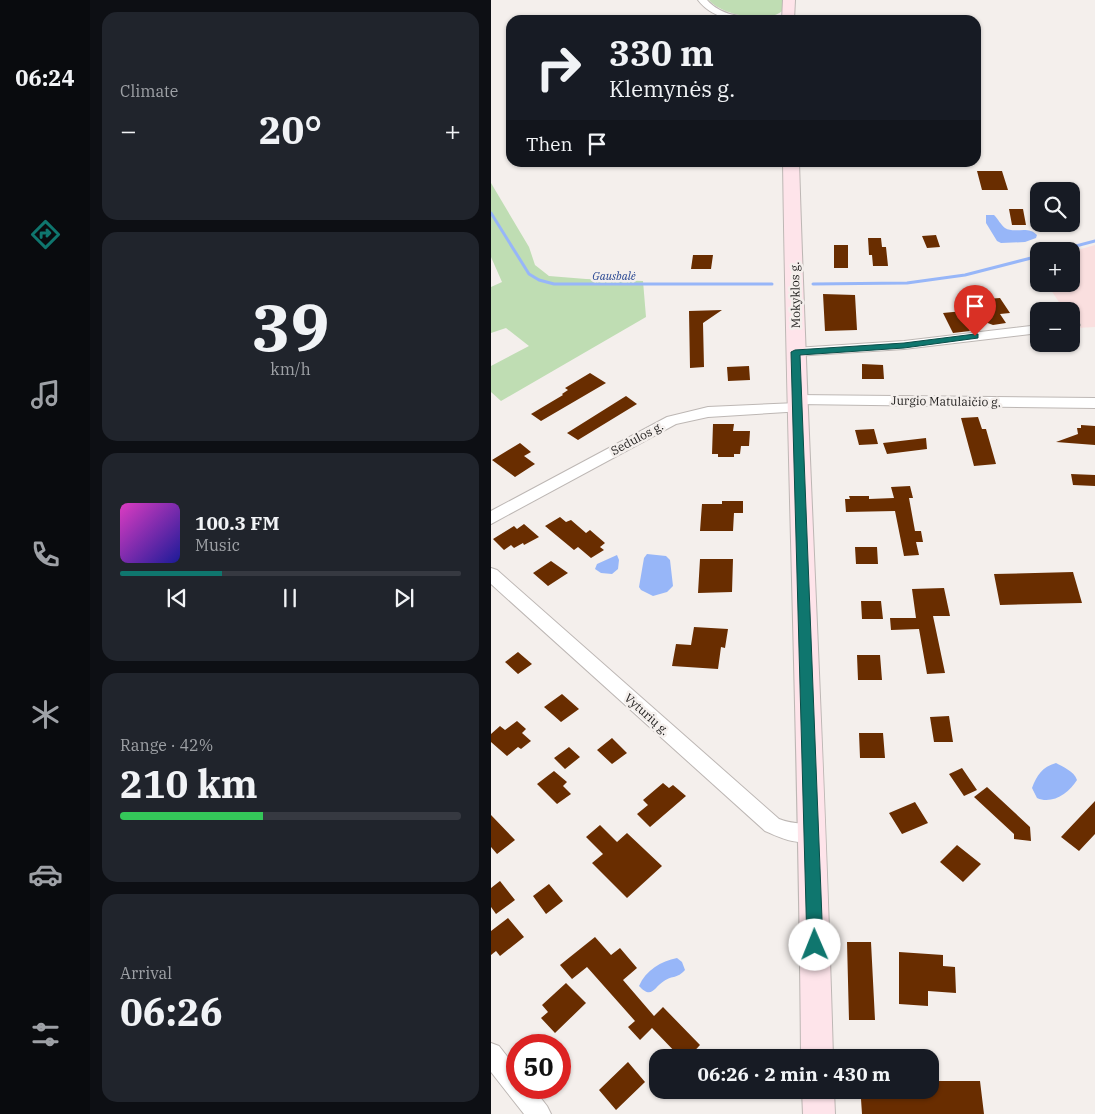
<!DOCTYPE html>
<html lang="en">
<head>
<meta charset="utf-8">
<style>
  :root { --surface:#171b24; --page:#20242c; --text:#f1f3f6; --muted:#9ea1a6; --line:#363941; --accent:#0f766e }
  body { margin:0; font-family:"IBM Plex Serif",serif; background:var(--page); color:var(--text); height:100vh; display:flex; flex-direction:column; font-size:19px; white-space:nowrap }
  * { box-sizing:border-box; margin:0 }
  p { font-size:16px; color:var(--muted) }
  .icon { flex:none; width:28px; height:28px; fill:none; stroke:currentColor; stroke-width:2; stroke-linecap:round; stroke-linejoin:round }
  .map { position:relative; flex:1; overflow:hidden }
  .side { display:flex; flex-direction:column; gap:12px; padding:12px; background:#0d0f14; width:401px }
  .side>* { flex:none }
  .banner { position:absolute; left:15px; top:15px; width:475px; height:152px; border-radius:15px; box-shadow:0 1px 4px #0004; background:#171b24; color:var(--text); overflow:hidden }
  .tools { position:absolute; left:539px; top:182px; display:grid; gap:10px }
  .tools a { display:grid; place-items:center; width:50px; height:50px; border-radius:10px; background:var(--surface); box-shadow:0 1px 4px #0004; font-size:25px }
  .speed { position:absolute; left:15px; top:1034px; display:flex; gap:10px; font-size:25px; font-weight:700; text-align:center }
  .speed>* { display:grid; place-content:center; width:65px; height:65px; border-radius:50%; background:var(--surface); box-shadow:0 1px 4px #0004; line-height:1 }
  .speed .limit { border:8px solid #d22; background:#fff; color:#111 }
  .pin { position:absolute; display:grid; place-items:center; width:42px; height:42px; color:#fff; margin:-51px -21px; border-radius:50% 50% 50% 0; rotate:-45deg; box-shadow:0 0 5px #0007 }
  .pin .icon { rotate:45deg }
  .me { position:absolute; width:55px; margin:-28px; rotate:359deg; stroke-linejoin:round; filter:drop-shadow(0 0 4px #0008) }
  .turn { display:flex; align-items:center; gap:18px; height:105px; padding:0 20px; font-size:22px }
  .turn .icon { width:65px; height:65px; stroke-width:2.5 }
  .turn b { display:block; font-size:35px; line-height:42px }
  .then { display:flex; align-items:center; height:48px; padding:0 20px; background:#0003; gap:10px; font-size:19px }
  .big { font-size:38px; font-weight:700; line-height:1.1 }
  .side .widget { flex:1; display:flex; flex-direction:column; justify-content:center; gap:8px; min-width:0; padding:0 18px; border-radius:15px; background:var(--page) }
  .side .dial { align-items:center; gap:0 }
  .dial b { font-size:65px; line-height:1 }
  .song { display:flex; align-items:center; gap:15px }
  .cover { width:60px; height:60px; border-radius:8px; background:linear-gradient(135deg,hsl(310 70% 55%),hsl(240 70% 35%)) }
  .played { height:5px; border-radius:2px; background:linear-gradient(90deg,var(--accent) 30%,var(--line) 30%) }
  .keys { display:flex; justify-content:space-around; direction:ltr }
  .heat { display:flex; justify-content:space-between; align-items:center; font-size:28px; direction:ltr }
  .charge { height:8px; border-radius:4px; background:linear-gradient(90deg,#34c759 42%,var(--line) 0) }
  .trip { position:absolute; left:158px; top:1049px; width:290px; height:50px; border-radius:15px; background:var(--surface); box-shadow:0 1px 4px #0004; font-weight:700; line-height:50px; text-align:center }
  main { display:flex; flex:1; min-height:0 }
  .dock { display:flex; flex-direction:column; width:90px; justify-content:space-around; align-items:center; background:#090b0e; color:var(--muted) }
  .dock .icon { width:35px; height:35px }
  .dock .on { color:var(--accent) }
  .dock b { font-size:22px; color:var(--text) }
  .map>svg:first-child { display:block }
  .industrial { fill:#fadfdf }
  .green { fill:#bfddb3 }
  .water { fill:#97b6f8 }
  .lines { fill:none; stroke-linecap:round; stroke-linejoin:round }
  .stream { stroke:#97b6f8; stroke-width:3 }
  .building { fill:#692d00 }
  .street-casing { stroke:#bdb7b4; stroke-width:2 }
  .secondary-casing { stroke:#bdb7b4; stroke-width:2 }
  .street { fill:#fff; fill-rule:evenodd }
  .secondary { fill:#fee4ea; fill-rule:evenodd }
  .route { fill:#0f766e; stroke:#0a4d48 }
  .labels { text-anchor:middle; dominant-baseline:central; stroke-width:5; stroke-linejoin:round; paint-order:stroke }
  .far-water-label { font-size:11px; font-style:italic; fill:#254490; stroke:#f4efec }
  .street-label { font-size:12px; fill:#1f1d1c; stroke:#f4efec }
</style>
</head>
<body>
<main>
<nav class="dock">
<b>06:24</b>
<svg class="icon on" aria-label="directions" viewBox="0 0 24 24"><path d="M12 3l9 9-9 9-9-9zM9 14v-3h6M13 9l2 2-2 2"/></svg>
<svg class="icon" aria-label="music" viewBox="0 0 24 24"><path d="M9 18V5l10-2v13"/><circle cx="6" cy="18" r="3"/><circle cx="16" cy="16" r="3"/></svg>
<svg class="icon" aria-label="phone" viewBox="0 0 24 24"><path d="M5 4h4l2 5-3 2q2 4 5 5l2-3 5 2v4C11 20 4 13 5 4z"/></svg>
<svg class="icon" aria-label="climate" viewBox="0 0 24 24"><path d="M12 3v18M4 7l16 10M4 17L20 7"/></svg>
<svg class="icon" aria-label="car" viewBox="0 0 24 24"><path d="M5 17H2v-5l4-1 3-4h7l3 4 3 1v5h-3M9 17h6M6 11h13"/><circle cx="7" cy="17" r="2"/><circle cx="17" cy="17" r="2"/></svg>
<svg class="icon" aria-label="filters" viewBox="0 0 24 24"><path d="M4 7h16M4 17h16"/><circle cx="9" cy="7" r="2"/><circle cx="15" cy="17" r="2"/></svg>
</nav>
<section class="side">
<div class="widget"><p>Climate</p>
<div class="heat"><a>−</a><b class="big">20°</b><a>+</a></div>
</div>
<div class="widget dial"><b>39</b><p>km/h</p></div>
<div class="widget">
<div class="song"><i class="cover"></i><div><b>100.3 FM</b><p>Music</p></div></div>
<div class="played"></div>
<div class="keys"><svg class="icon" aria-label="previous" viewBox="0 0 24 24"><path d="M18 5L8 12l10 7zM5 5v14"/></svg><svg class="icon" aria-label="pause" viewBox="0 0 24 24"><path d="M8 5v14M16 5v14"/></svg><svg class="icon" aria-label="next" viewBox="0 0 24 24"><path d="M6 5l10 7-10 7zM19 5v14"/></svg></div>
</div>
<div class="widget"><p>Range · 42%</p><b class="big">210 km</b><div class="charge"></div></div>
<div class="widget"><p>Arrival</p><b class="big">06:26</b></div>
</section>
<div class="map">
<svg width="604" height="1114" viewBox="0 0 604 1114">
  <rect width="100%" height="100%" fill="#f4efec"/>
  <path class="industrial" d="M 604,245 L 604,327 L 585,328 L 580,321 L 580,311 L 574,311 L 556,284 L 580,284 L 580,252 Z"/>
  <path class="green" d="M 218,0 L 291,0 L 292,10 C 279,25 229,15 218,0 Z
    M 0,183 L 38,247 L 44,265 L 58,276 L 95,279 L 152,281 L 155,317 L 10,401 L 0,392 L 0,366 L 38,346 L 15,328 L 0,333 L 0,287 L 11,282 L 0,257 Z"/>
  <path class="water" d="M 495,215 L 503,215 C 507,219 510,225 514,228 C 524,234 537,225 546,235 L 545,238 L 534,242 L 510,243 L 506,241 L 495,223 Z
    M 156,554 L 175,556 L 179,560 L 182,586 L 176,592 L 162,596 L 150,590 L 148,587 L 153,558 Z
    M 126,555 L 128,560 L 127,569 L 121,574 L 110,573 L 104,569 L 106,564 Z
    M 565,763 C 572,767 583,771 586,780 C 578,793 561,805 546,798 L 541,788 C 546,775 551,767 565,763 Z
    M 186,958 L 191,962 L 194,970 C 186,979 182,975 173,981 C 163,987 161,1000 148,986 C 155,970 170,961 186,958 Z"/>
  <g class="lines">
    <path class="stream" d="M 0,213 L 38,274 L 48,280 L 63,284 L 281,284
      M 566,251 L 604,241
      M 322,284 L 416,283 L 474,275 L 548,256"/>
  </g>
  <path class="building" d="M 486,171 L 511,171 L 517,190 L 491,190 Z
    M 518,209 L 532,209 L 535,225 L 521,225 Z
    M 445,235 L 449,247 L 436,248 L 431,236 Z
    M 377,238 L 390,238 L 391,247 L 395,247 L 397,266 L 382,266 L 381,255 L 378,255 Z
    M 343,245 L 357,245 L 357,268 L 343,268 Z
    M 202,255 L 222,255 L 220,269 L 200,269 Z
    M 332,294 L 364,295 L 366,330 L 334,331 Z
    M 509,298 L 519,313 L 509,314 L 515,323 L 502,325 L 470,313 L 479,331 L 462,333 L 452,313 L 492,309 L 491,307 L 499,306 L 495,299 Z
    M 231,310 L 212,323 L 213,367 L 199,368 L 198,311 Z
    M 371,364 L 392,365 L 393,379 L 371,379 Z
    M 258,366 L 259,380 L 237,381 L 236,367 Z
    M 99,373 L 115,383 L 50,421 L 40,414 L 72,395 L 71,394 L 77,390 L 74,388 Z
    M 135,396 L 146,404 L 87,440 L 76,433 Z
    M 487,417 L 491,429 L 495,429 L 505,464 L 483,466 L 470,418 Z
    M 222,424 L 243,424 L 242,431 L 259,431 L 258,446 L 250,446 L 249,454 L 243,454 L 243,457 L 227,457 L 227,454 L 221,454 Z
    M 590,425 L 604,426 L 604,445 L 565,442 L 587,434 L 586,428 L 590,428 Z
    M 383,429 L 387,444 L 368,445 L 364,430 Z
    M 435,438 L 436,449 L 396,454 L 392,443 Z
    M 29,443 L 40,452 L 33,456 L 44,464 L 24,477 L 1,460 Z
    M 580,474 L 604,475 L 604,486 L 582,485 Z
    M 419,486 L 422,498 L 418,498 L 424,531 L 430,531 L 432,542 L 425,542 L 428,555 L 413,556 L 404,511 L 355,512 L 354,499 L 359,499 L 358,496 L 378,496 L 378,499 L 403,498 L 400,487 Z
    M 231,501 L 252,501 L 252,513 L 243,513 L 242,531 L 209,531 L 211,504 L 231,504 Z
    M 69,517 L 75,522 L 80,520 L 95,533 L 99,530 L 114,543 L 109,547 L 113,550 L 100,558 L 87,547 L 83,550 L 54,526 Z
    M 33,524 L 48,537 L 33,545 L 32,543 L 23,548 L 20,545 L 13,550 L 2,539 L 23,526 L 26,529 Z
    M 364,547 L 386,547 L 387,564 L 365,564 Z
    M 209,559 L 242,559 L 241,592 L 207,593 Z
    M 60,561 L 77,573 L 57,586 L 42,573 Z
    M 582,572 L 591,603 L 509,605 L 503,574 Z
    M 453,588 L 459,616 L 442,616 L 454,673 L 436,674 L 428,629 L 400,630 L 399,618 L 425,618 L 421,589 Z
    M 370,601 L 390,601 L 392,619 L 371,619 Z
    M 203,627 L 237,629 L 234,648 L 230,647 L 227,669 L 181,666 L 185,644 L 200,645 Z
    M 27,652 L 41,664 L 27,674 L 14,662 Z
    M 366,655 L 389,655 L 391,680 L 367,680 Z
    M 71,694 L 88,709 L 70,722 L 53,707 Z
    M 458,716 L 462,742 L 443,742 L 439,717 Z
    M 26,721 L 35,729 L 31,733 L 40,741 L 30,749 L 27,747 L 16,756 L 0,742 L 0,734 L 9,726 L 14,730 Z
    M 368,733 L 392,733 L 394,758 L 369,758 Z
    M 121,738 L 136,753 L 121,764 L 106,750 Z
    M 78,747 L 89,757 L 74,769 L 63,758 Z
    M 471,768 L 486,790 L 473,796 L 458,774 Z
    M 63,771 L 76,782 L 72,786 L 80,794 L 66,804 L 46,784 Z
    M 172,783 L 178,788 L 182,785 L 195,796 L 159,827 L 146,814 L 157,805 L 152,800 Z
    M 496,787 L 539,827 L 540,841 L 523,839 L 523,834 L 483,797 Z
    M 604,801 L 604,834 L 588,851 L 570,837 Z
    M 424,802 L 437,823 L 411,834 L 398,813 Z
    M 0,815 L 24,840 L 6,854 L 0,847 Z
    M 109,825 L 126,842 L 136,833 L 171,866 L 136,898 L 101,863 L 112,854 L 95,837 Z
    M 466,845 L 490,864 L 472,882 L 449,862 Z
    M 9,881 L 24,900 L 5,914 L 0,907 L 0,888 Z
    M 58,884 L 72,901 L 55,914 L 42,896 Z
    M 17,918 L 33,937 L 9,956 L 5,951 L 0,955 L 0,931 Z
    M 104,937 L 120,955 L 129,948 L 146,968 L 132,980 L 163,1016 L 172,1007 L 209,1045 L 197,1058 L 190,1058 L 161,1028 L 149,1040 L 137,1027 L 144,1021 L 96,967 L 81,979 L 69,965 Z
    M 356,942 L 380,942 L 384,1020 L 358,1020 Z
    M 408,952 L 452,955 L 452,966 L 464,967 L 465,993 L 437,991 L 437,1006 L 408,1004 Z
    M 75,983 L 95,1003 L 64,1033 L 50,1018 L 57,1012 L 51,1005 Z
    M 137,1062 L 154,1082 L 125,1110 L 108,1090 Z
    M 439,1081 L 489,1081 L 493,1114 L 371,1114 L 370,1099 L 434,1098 L 433,1090 L 439,1090 Z"/>
  <g class="lines">
    <g class="street-casing">
      <path id="street" d="M 207,0 L 216,0 C 235,22 271,17 297,17 L 302,20 C 270,20 228,28 207,0 Z
        M 580,321 L 587,322 L 589,325 L 587,328 L 580,329 Z
        M 548,325 L 548,333 L 413,349 L 304,356 L 297,352 L 304,348 L 413,341 Z
        M 306,395 L 604,398 L 604,408 L 307,404 L 312,405 L 314,408 L 312,411 L 217,417 L 185,424 L 0,524 L 0,511 L 176,417 L 217,407 L 306,403 L 301,402 L 299,399 L 301,396 Z
        M 0,568 L 6,570 L 288,819 C 304,826 315,821 329,827 L 332,833 L 329,839 C 309,847 292,839 274,831 L 0,584 Z
        M 0,1043 L 8,1046 L 26,1069 L 26,1088 L 42,1088 L 56,1106 L 60,1114 L 33,1114 L 0,1072 Z"/>
    </g>
    <g class="secondary-casing">
      <path id="secondary" d="M 292,0 L 304,0 L 303,20 L 291,20 Z
        M 292,162 L 308,162 C 317,461 334,759 342,1058 L 310,1058 C 308,759 296,461 292,162 Z
        M 311,1090 L 343,1090 L 344,1114 L 312,1114 Z"/>
    </g>
    <use href="#street" class="street"/>
    <use href="#secondary" class="secondary"/>
  </g>
  <path class="route" d="M 484,334 L 487,334 L 487,338 L 413,348 L 309,355 L 332,945 L 329,950 L 324,952 L 319,950 L 316,945 L 300,352 L 304,350 L 413,343 Z"/>
  <g class="labels">
    <g class="far-water-label">
      <text x="123" y="276">Gausbalė</text>
    </g>
    <g class="street-label">
      <text transform="translate(304 295) rotate(-91)">Mokyklos g.</text>
      <text transform="translate(455 401) rotate(1)">Jurgio Matulaičio g.</text>
      <text transform="translate(146 438) rotate(-28)">Sedulos g.</text>
      <text transform="translate(156 714) rotate(42)">Vyturių g.</text>
    </g>
  </g>
</svg>
<div class="tools">
<a><svg class="icon" aria-label="search" viewBox="0 0 24 24"><circle cx="10" cy="10" r="6"/><path d="M15 15l6 6"/></svg></a>
<a>+</a>
<a>−</a>
</div>
<div class="speed"><div class="limit">50</div></div>
<div class="pin" style="left:484px;top:336px;background:#d93025"><svg class="icon" aria-label="arrive" viewBox="0 0 24 24"><path d="M6 21V4h12l-3 4 3 4H6"/></svg></div>
<svg class="me" style="left:324px;top:945px" viewBox="-20 -20 40 40"><circle r="19" fill="#fff"/><path d="M0-13L10 11 0 6-10 11z" fill="#0f766e"/></svg>
<div class="trip">06:26 · 2 min · 430 m</div>
<div class="banner">
<div class="turn"><svg class="icon" aria-label="right" viewBox="0 0 24 24"><path d="M7 20v-9h11M14 6l5 5-5 5"/></svg><div><b>330 m</b>Klemynės g.</div></div>
<div class="then">Then<svg class="icon" aria-label="arrive" viewBox="0 0 24 24"><path d="M6 21V4h12l-3 4 3 4H6"/></svg></div>
</div>
</div>
</main>
</body>
</html>
